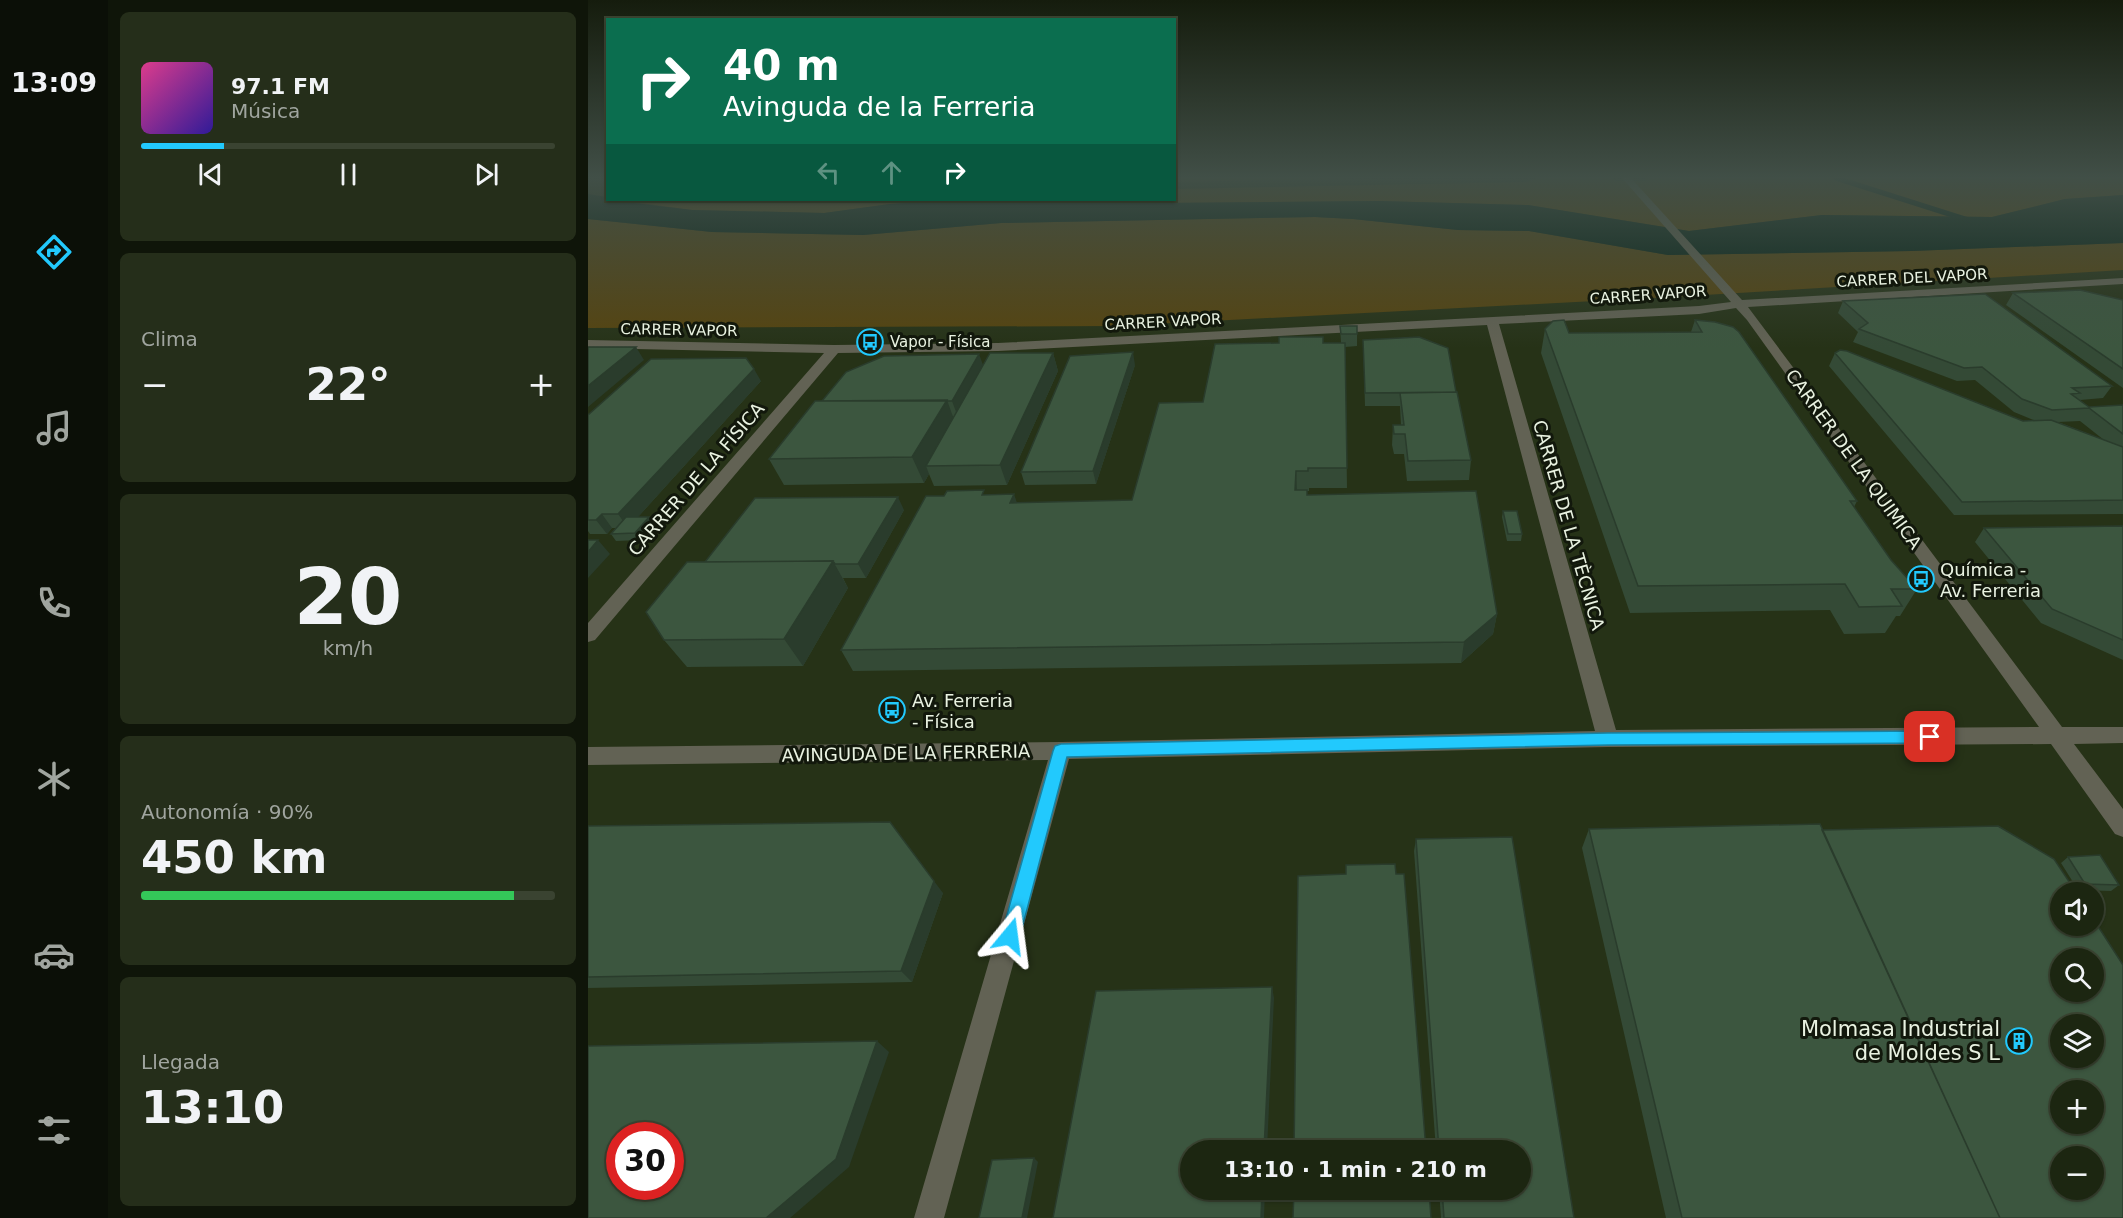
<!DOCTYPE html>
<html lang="es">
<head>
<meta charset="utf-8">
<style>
  :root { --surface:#1c2611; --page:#252e1a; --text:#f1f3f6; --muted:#a0a59f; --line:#3a4331; --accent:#22c9fd }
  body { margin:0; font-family:"DejaVu Sans",sans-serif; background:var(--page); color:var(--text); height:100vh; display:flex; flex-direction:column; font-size:22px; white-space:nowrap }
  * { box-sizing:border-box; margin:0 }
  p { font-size:20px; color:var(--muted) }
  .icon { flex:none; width:33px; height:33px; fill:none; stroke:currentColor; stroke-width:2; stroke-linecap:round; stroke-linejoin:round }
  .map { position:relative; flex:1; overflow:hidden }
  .side { display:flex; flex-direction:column; gap:12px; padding:12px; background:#0f1509; width:480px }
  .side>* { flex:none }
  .top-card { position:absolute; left:18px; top:18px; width:570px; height:183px; border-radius:0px; box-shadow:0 2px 4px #0004,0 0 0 2px var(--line); background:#0b6e4f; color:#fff; overflow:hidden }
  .controls { position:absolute; left:1462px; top:882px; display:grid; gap:12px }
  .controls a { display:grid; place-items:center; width:54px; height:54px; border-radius:50%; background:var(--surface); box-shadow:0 2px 4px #0004,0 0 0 2px var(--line); font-size:30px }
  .speed { position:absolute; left:18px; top:1122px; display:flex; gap:12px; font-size:30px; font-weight:700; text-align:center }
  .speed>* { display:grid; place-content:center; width:78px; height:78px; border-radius:50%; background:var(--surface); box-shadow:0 2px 4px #0004,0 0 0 2px var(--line); line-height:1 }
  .speed .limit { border:9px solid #d22; background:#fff; color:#111 }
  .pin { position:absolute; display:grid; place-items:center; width:51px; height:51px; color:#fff; margin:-26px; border-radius:12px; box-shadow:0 3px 9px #0006 }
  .me { position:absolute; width:66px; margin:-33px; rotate:16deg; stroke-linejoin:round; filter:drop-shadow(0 0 4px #0008) }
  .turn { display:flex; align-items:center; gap:21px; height:126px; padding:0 18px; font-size:27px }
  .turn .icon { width:78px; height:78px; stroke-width:2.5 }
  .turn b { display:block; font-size:42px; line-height:51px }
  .lanes { display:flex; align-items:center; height:57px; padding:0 18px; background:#0003; justify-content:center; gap:30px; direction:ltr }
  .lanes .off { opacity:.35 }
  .big { font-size:45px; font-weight:600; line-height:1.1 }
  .side .tile { flex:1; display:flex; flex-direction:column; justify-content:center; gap:9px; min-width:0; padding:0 21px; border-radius:9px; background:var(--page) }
  .side .dial { align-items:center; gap:0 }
  .dial b { font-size:78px; line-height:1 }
  .song { display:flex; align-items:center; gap:18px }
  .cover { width:72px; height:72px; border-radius:9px; background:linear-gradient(135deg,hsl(330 70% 55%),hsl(250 70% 35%)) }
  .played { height:6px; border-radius:3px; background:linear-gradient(90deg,var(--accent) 20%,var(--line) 20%) }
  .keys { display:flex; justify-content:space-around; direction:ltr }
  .heat { display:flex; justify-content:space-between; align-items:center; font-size:33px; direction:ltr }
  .charge { height:9px; border-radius:4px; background:linear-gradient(90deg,#34c759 90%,var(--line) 0) }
  .trip { position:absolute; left:592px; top:1140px; width:351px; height:60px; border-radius:30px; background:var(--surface); box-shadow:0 2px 4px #0004,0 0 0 2px var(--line); font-weight:600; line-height:60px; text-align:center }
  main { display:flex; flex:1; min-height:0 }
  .menu { display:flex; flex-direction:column; width:108px; justify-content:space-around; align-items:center; background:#0b0f07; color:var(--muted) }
  .menu .icon { width:42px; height:42px }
  .menu .active { color:var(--accent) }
  .menu b { font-size:27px; color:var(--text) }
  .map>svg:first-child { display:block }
  .green { fill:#56440f }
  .water { fill:#001f14 }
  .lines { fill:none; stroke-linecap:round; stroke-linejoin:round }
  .stream { stroke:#001f14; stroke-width:5 }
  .street { fill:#626254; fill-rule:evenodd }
  .wall { fill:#344a36; fill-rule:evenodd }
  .shaded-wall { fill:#2a3c2c }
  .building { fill:#3c563f; stroke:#2a3c2c; stroke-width:1.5; fill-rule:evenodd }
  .route { fill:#22c9fd; stroke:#1683a4; stroke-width:1.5 }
  .labels { text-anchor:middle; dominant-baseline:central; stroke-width:6; stroke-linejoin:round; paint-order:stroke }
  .far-street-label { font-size:15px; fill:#e9f2e1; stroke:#12180c }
  .far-poi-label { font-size:15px; fill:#e9f2e1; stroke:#12180c; text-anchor:start }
  .street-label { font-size:18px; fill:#e9f2e1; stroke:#12180c }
  .poi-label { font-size:18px; fill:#e9f2e1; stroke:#12180c; text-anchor:start }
  .near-poi-label { font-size:21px; fill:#e9f2e1; stroke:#12180c; text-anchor:end }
</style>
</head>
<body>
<main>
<nav class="menu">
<b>13:09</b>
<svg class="icon active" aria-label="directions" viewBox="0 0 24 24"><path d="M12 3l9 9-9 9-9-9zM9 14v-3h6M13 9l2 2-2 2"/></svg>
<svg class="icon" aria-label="music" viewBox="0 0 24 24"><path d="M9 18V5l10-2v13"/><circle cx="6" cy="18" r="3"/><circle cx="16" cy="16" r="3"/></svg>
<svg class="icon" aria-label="phone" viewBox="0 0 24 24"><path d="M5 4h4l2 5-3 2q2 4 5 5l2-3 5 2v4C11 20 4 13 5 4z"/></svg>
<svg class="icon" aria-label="climate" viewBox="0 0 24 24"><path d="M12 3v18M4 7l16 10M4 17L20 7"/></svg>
<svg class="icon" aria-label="car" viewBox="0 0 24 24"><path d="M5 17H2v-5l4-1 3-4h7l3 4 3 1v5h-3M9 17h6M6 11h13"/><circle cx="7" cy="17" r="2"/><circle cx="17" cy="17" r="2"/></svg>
<svg class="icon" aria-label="filters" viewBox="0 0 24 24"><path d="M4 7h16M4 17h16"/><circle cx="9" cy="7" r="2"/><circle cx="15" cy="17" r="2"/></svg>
</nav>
<section class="side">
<div class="tile">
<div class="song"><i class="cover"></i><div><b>97.1 FM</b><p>Música</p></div></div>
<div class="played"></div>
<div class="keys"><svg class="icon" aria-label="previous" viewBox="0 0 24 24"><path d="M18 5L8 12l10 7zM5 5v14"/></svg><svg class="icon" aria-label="pause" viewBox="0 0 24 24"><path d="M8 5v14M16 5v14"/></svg><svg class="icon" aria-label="next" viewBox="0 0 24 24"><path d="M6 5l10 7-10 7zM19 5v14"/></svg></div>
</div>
<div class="tile"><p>Clima</p>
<div class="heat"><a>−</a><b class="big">22°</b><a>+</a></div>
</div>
<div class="tile dial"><b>20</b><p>km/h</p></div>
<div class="tile"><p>Autonomía · 90%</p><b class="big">450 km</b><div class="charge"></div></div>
<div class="tile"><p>Llegada</p><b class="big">13:10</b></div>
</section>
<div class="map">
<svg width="1535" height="1218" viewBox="0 0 1535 1218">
  <rect width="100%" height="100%" fill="#263217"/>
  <path class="green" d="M 586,178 L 781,178 L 587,182 Z
    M 951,178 L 1025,178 L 1028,181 L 1059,181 L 1057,178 L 1535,178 L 1535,195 L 1477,199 L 1404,217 L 1234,215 L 1101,231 L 940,205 L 791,201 L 571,203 L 552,200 L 586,200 L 587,189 L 938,182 Z
    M 30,200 L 370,200 L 302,204 L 237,213 L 104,210 Z
    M 727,217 L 765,219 L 870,230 L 941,231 L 1080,255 L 1323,251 L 1535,243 L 1535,270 L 1083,297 L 528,326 L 0,328 L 0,219 L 124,232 L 275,235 L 413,223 Z"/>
  <path class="water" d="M 0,194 L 19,197 L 20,200 L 104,210 L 236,213 L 302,204 L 370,200 L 552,200 L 571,203 L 791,201 L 940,205 L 1101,231 L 1234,215 L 1404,217 L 1477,199 L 1535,195 L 1535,243 L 1323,251 L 1080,255 L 941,231 L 870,230 L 765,219 L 727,217 L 413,223 L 275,235 L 124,232 L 0,219 Z"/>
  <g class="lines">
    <path class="stream" d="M 1248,178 L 1380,220"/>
    <path class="street" d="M 1034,178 L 1043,178 L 1154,300 L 1535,278 L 1535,284 L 1160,307 L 1474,727 L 1535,727 L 1535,743 L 1486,744 L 1535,809 L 1535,837 L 1527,834 L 1463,744 L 1020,747 L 481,759 L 356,1218 L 326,1218 L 460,760 L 0,765 L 0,747 L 473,742 L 1007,731 L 899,325 L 410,351 L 250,353 L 7,640 L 0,642 L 0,623 L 236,353 L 0,348 L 0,340 L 246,345 L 410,343 L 1111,306 L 1143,302 ZM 1148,308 L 1159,320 L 1451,727 L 1028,730 L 911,324 L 1111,314 Z"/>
  </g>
  <path class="wall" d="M 1425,293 L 1535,300 L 1535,388 L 1418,305 Z
    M 1255,301 L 1524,386 L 1515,398 L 1492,400 L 1501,407 L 1535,405 L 1535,514 L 1366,515 L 1241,366 L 1247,353 L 1435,421 L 1448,421 L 1426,412 L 1387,380 L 1369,381 L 1265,342 L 1270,332 L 1250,313 ZM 1492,421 L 1516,440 L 1470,422 Z
    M 1107,320 L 1269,501 L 1266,507 L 1303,560 L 1329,589 L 1312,616 L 1308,616 L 1297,633 L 1256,634 L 1242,610 L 1042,613 L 953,353 L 957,329 L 981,333 L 1103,332 Z
    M 752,326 L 769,326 L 769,346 L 757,347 L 759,488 L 721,488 L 721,491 L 719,491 L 719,495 L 909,614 L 905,634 L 873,663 L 265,671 L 253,650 L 356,496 L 398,495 L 429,503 L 544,500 L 615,402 L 735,343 L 753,343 Z
    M 775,340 L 868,392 L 883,460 L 881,480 L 819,481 L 816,454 L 806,454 L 804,445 L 805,425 L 813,425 L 812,406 L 777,406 Z
    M 465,353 L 470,371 L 419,485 L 346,486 L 341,474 L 336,483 L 196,485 L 181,459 L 234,401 L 395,365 Z
    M 547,365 L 508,484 L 437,485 L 433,472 Z
    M 173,381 L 50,517 L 66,524 L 52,540 L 28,541 L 23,534 L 28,528 L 24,528 L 19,534 L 2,534 L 0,531 L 0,415 Z
    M 316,510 L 278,578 L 255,578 L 260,588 L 215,666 L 99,667 L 76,640 L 117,562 Z
    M 915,511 L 934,534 L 933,541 L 919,541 L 914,517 Z
    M 1535,526 L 1535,660 L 1453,623 L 1387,542 L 1396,528 Z
    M 0,826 L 355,893 L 324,982 L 0,988 Z
    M 1001,829 L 1234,830 L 1535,1218 L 1078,1218 L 994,848 Z
    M 828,839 L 986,1218 L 853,1218 L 851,1190 L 933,1190 L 933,1150 L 848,1150 L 826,851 Z
    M 1480,857 L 1531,885 L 1523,891 L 1490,890 L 1473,863 Z"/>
  <path class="shaded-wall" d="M 48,347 L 56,360 L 0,407 L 0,386 Z
    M 545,352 L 547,365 L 508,484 L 505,471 Z
    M 465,353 L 470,371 L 419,485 L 412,465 Z
    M 391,354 L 398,373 L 371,420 L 364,401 Z
    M 166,369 L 173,381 L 40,528 L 30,514 Z
    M 359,400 L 368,425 L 338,466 L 341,474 L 336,483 L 324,457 Z
    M 708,471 L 709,491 L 707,490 Z
    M 426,494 L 433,515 L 422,503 Z
    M 310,497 L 316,510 L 278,578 L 270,564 Z
    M 14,514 L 24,528 L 19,534 L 8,520 Z
    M 61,517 L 66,524 L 52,540 L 47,533 Z
    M 10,540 L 22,554 L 0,578 L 0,552 Z
    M 245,561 L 260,588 L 215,666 L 196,639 Z
    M 909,614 L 905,634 L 873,663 L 876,642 Z
    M 346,881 L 355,893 L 324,982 L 313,971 Z
    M 684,987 L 686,998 L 679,1150 L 676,1150 Z
    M 289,1041 L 301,1052 L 261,1167 L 202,1218 L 178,1218 Z
    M 446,1158 L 450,1162 L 439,1218 L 434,1218 Z
    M 674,1190 L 677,1190 L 676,1218 L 673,1218 Z"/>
  <path class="building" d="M 1492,290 L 1535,300 L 1535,369 L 1425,293 Z
    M 1397,294 L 1524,386 L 1484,388 L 1492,393 L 1483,394 L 1501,407 L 1535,405 L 1535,434 L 1501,408 L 1464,410 L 1434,399 L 1394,367 L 1376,368 L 1271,329 L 1280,323 L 1255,301 Z
    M 976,320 L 981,333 L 1114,332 L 1107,320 L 1127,322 L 1145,327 L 1151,332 L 1269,501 L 1262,501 L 1303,560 L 1329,589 L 1303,589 L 1314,606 L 1271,607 L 1257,584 L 1050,586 L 957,329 L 965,321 Z
    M 752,326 L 769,326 L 769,334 L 753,334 Z
    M 691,337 L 735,337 L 735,343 L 757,343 L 759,468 L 720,468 L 720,471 L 708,471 L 707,490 L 719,490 L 719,495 L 888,491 L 909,614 L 876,642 L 253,650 L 338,496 L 356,496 L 359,491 L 396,490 L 394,495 L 426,494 L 422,503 L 544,500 L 571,403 L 615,402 L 627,344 L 691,343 Z
    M 831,337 L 860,348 L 868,392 L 777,393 L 775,340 Z
    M 0,347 L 48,347 L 0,386 Z
    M 1252,350 L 1259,351 L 1435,421 L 1463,420 L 1535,447 L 1535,500 L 1374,502 L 1247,353 Z
    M 545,352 L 505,471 L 433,472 L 482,356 Z
    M 402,353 L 465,353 L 412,465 L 338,466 Z
    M 391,354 L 364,401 L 234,401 L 258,372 L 296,356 Z
    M 158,358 L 166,369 L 30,514 L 14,514 L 8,520 L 0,520 L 0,415 L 63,359 Z
    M 869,392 L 883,460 L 820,461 L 817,434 L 806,434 L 805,425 L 816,425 L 812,393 Z
    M 359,400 L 324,457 L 181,459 L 227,401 Z
    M 310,497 L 270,564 L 247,564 L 245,561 L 117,562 L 167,498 Z
    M 915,511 L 929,511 L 934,534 L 920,534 Z
    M 38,517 L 61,517 L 47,533 L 23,534 Z
    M 1535,526 L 1535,640 L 1464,609 L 1396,528 Z
    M 0,540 L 10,540 L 0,552 Z
    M 245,561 L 196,639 L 76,640 L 58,612 L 99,562 Z
    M 302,822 L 346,881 L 313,971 L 0,977 L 0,826 Z
    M 1232,824 L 1412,1218 L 1094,1218 L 1001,829 Z
    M 1410,826 L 1466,859 L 1488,892 L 1473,892 L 1473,926 L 1506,926 L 1506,920 L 1535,965 L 1535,1218 L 1412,1218 L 1234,830 ZM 1473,958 L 1506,958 L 1506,992 L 1473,992 ZM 1473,1024 L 1506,1024 L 1506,1058 L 1473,1058 ZM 1473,1090 L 1506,1090 L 1506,1124 L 1473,1124 ZM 1473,1156 L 1506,1156 L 1506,1190 L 1473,1190 Z
    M 924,837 L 986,1218 L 856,1218 L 854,1190 L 933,1190 L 933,1150 L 851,1150 L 828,839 Z
    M 1512,855 L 1531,885 L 1497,884 L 1480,857 Z
    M 807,864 L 808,874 L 816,874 L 838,1150 L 706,1150 L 710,876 L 758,874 L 758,865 Z
    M 684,987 L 676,1150 L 603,1150 L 603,1190 L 674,1190 L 673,1218 L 465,1218 L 508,991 Z
    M 289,1041 L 248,1159 L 178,1218 L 0,1218 L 0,1046 ZM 32,1136 L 82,1136 L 82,1186 L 32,1186 Z
    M 446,1158 L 434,1218 L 391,1218 L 404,1160 Z
    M 706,1190 L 841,1190 L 843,1218 L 705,1218 Z"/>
  <linearGradient id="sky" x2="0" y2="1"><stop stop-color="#151c0d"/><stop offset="0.51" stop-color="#414f47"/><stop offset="1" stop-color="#414f47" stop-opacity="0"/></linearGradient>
  <rect width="1535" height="348" fill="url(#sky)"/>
  <path class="route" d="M 1342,731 L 1347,732 L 1350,737 L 1347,741 L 1342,743 L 1020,745 L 479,757 L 432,936 L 429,943 L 422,946 L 415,943 L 413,936 L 465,751 L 467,746 L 473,744 L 1020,733 Z"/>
  <defs>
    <g id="bus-ring" transform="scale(1.35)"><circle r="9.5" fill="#12180c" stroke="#22c9fd" stroke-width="1.5"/><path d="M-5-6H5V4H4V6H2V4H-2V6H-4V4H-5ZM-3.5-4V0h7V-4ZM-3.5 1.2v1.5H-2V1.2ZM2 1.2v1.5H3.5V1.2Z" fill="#22c9fd"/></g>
    <g id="building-ring" transform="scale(1.35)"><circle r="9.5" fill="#12180c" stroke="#22c9fd" stroke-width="1.5"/><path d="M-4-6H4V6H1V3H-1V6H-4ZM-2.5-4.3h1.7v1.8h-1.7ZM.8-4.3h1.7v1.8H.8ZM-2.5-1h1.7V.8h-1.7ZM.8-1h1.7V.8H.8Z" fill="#22c9fd"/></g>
  </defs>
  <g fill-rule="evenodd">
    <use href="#bus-ring" x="282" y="342"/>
    <use href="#bus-ring" x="1333" y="579"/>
    <use href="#bus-ring" x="304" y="710"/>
    <use href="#building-ring" x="1431" y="1041"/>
  </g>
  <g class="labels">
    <g class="far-street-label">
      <text transform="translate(1324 278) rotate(-3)">CARRER DEL VAPOR</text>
      <text transform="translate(1060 295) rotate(-4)">CARRER VAPOR</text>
      <text transform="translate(575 322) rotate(-3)">CARRER VAPOR</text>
      <text transform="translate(91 330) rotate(1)">CARRER VAPOR</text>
    </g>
    <g class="far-poi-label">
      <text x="302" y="342">Vapor - Física</text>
    </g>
    <g class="street-label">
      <text transform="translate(1266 459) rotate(54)">CARRER DE LA QUIMICA</text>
      <text transform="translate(108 479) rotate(-49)">CARRER DE LA FÍSICA</text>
      <text transform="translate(981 525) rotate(74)">CARRER DE LA TÈCNICA</text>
      <text transform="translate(318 753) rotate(-1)">AVINGUDA DE LA FERRERIA</text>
    </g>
    <g class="poi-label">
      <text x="1352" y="569">Química -<tspan x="1352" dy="21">Av. Ferreria</tspan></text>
      <text x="324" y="700">Av. Ferreria<tspan x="324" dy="21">- Física</tspan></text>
    </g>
    <g class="near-poi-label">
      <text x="1412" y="1029">Molmasa Industrial<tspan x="1412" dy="24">de Moldes S L</tspan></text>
    </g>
  </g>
</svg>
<div class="controls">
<a><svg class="icon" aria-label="sound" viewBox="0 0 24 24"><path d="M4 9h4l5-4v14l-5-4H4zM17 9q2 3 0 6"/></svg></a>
<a><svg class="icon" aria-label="search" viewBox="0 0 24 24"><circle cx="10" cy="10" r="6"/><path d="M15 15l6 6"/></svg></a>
<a><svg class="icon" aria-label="layers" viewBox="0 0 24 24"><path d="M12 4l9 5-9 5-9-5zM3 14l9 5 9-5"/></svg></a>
<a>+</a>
<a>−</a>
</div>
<div class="speed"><div class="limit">30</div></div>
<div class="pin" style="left:1342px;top:737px;background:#d93025"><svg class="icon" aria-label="arrive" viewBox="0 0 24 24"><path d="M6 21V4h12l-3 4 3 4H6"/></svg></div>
<svg class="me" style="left:422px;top:936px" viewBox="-20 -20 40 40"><path d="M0-17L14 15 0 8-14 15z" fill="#22c9fd" stroke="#fff" stroke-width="4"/></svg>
<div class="trip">13:10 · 1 min · 210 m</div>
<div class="top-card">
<div class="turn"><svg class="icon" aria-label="right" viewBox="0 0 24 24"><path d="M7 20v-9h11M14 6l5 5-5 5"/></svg><div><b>40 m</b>Avinguda de la Ferreria</div></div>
<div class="lanes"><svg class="icon off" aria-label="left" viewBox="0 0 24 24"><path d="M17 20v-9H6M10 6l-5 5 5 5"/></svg><svg class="icon off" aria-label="ahead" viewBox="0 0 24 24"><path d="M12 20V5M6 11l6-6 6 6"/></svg><svg class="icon" aria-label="right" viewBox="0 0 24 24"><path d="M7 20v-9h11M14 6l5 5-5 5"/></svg></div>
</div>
</div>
</main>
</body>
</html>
